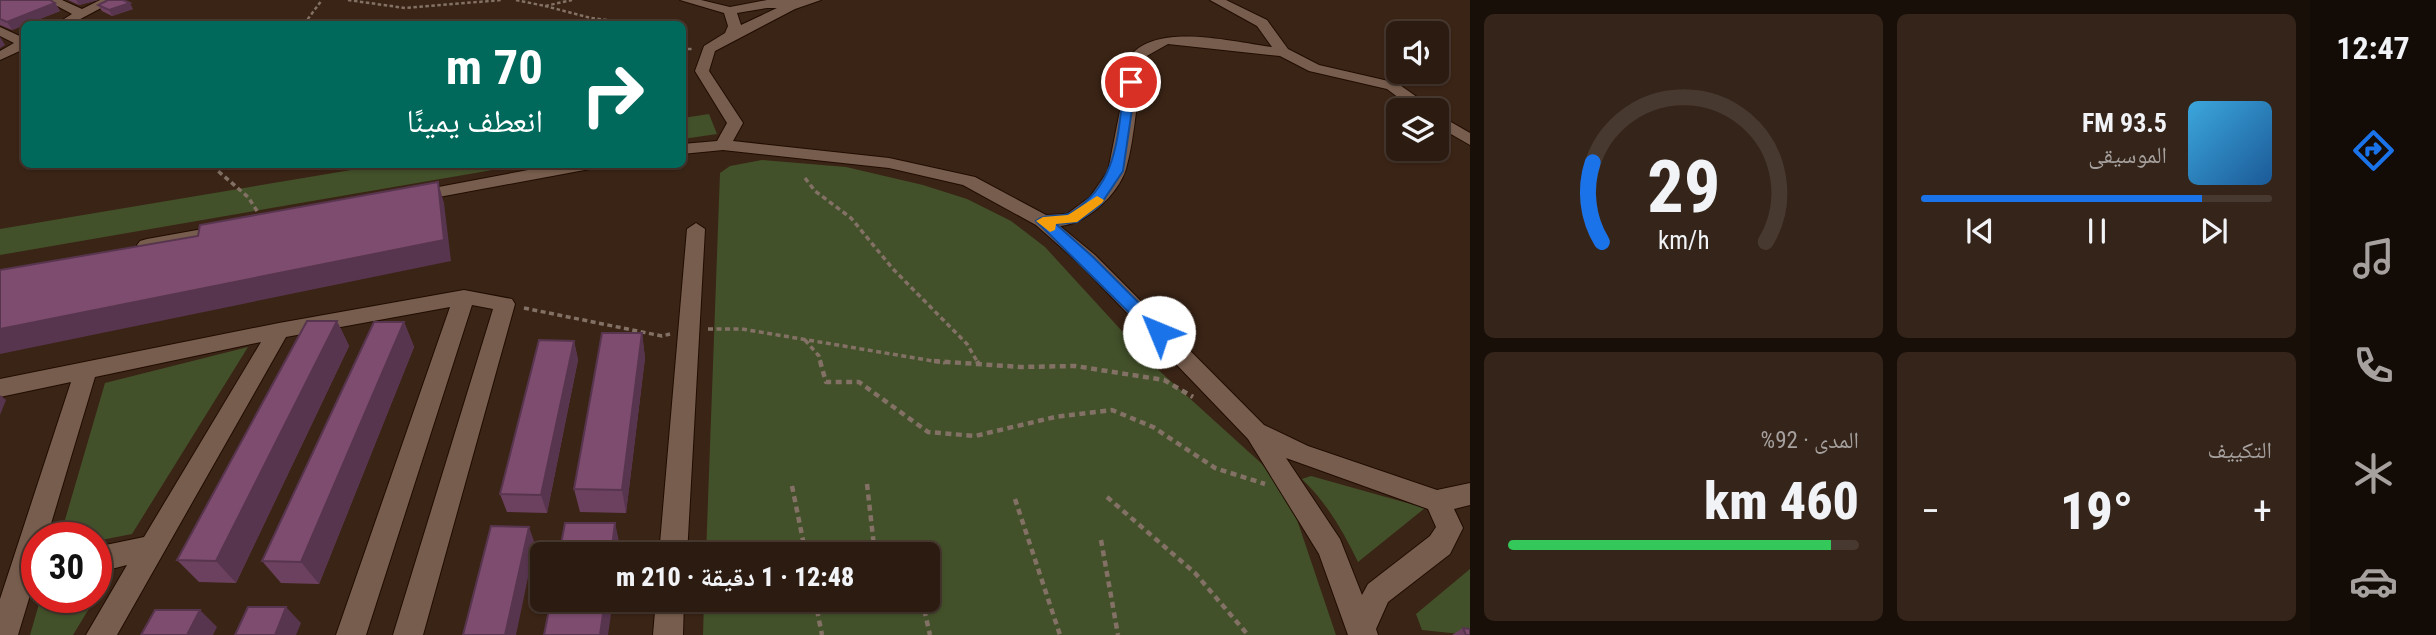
<!DOCTYPE html>
<html lang="ar">
<head>
<meta charset="utf-8">
<style>
  :root { --surface:#2c1b10; --page:#342419; --text:#f1f3f6; --muted:#a6a19f; --line:#483930; --accent:#1a73e8 }
  body { margin:0; font-family:"Roboto Condensed","Noto Naskh Arabic",sans-serif; background:var(--page); color:var(--text); direction:rtl; height:100vh; display:flex; flex-direction:column; font-size:26px; white-space:nowrap }
  * { box-sizing:border-box; margin:0 }
  p { font-size:23px; color:var(--muted) }
  .icon { flex:none; width:38px; height:38px; fill:none; stroke:currentColor; stroke-width:2; stroke-linecap:round; stroke-linejoin:round }
  .map { position:relative; flex:1; overflow:hidden; direction:ltr }
  .details { display:flex; flex-direction:column; gap:14px; padding:14px; background:#180f09; width:840px }
  .details>* { flex:none }
  .banner { position:absolute; left:21px; top:21px; width:665px; height:147px; border-radius:10px; box-shadow:0 2px 5px #0004,0 0 0 2px var(--line); direction:rtl; background:#00695c; color:#fff; overflow:hidden }
  .buttons { position:absolute; left:1386px; top:21px; display:grid; gap:14px }
  .buttons a { display:grid; place-items:center; width:63px; height:63px; border-radius:10px; background:var(--surface); box-shadow:0 2px 5px #0004,0 0 0 2px var(--line); font-size:35px }
  .speed { position:absolute; left:21px; top:522px; display:flex; gap:14px; font-size:35px; font-weight:700; text-align:center }
  .speed>* { display:grid; place-content:center; width:91px; height:91px; border-radius:50%; background:var(--surface); box-shadow:0 2px 5px #0004,0 0 0 2px var(--line); line-height:1 }
  .speed .limit { border:10px solid #d22; background:#fff; color:#111 }
  .pin { position:absolute; display:grid; place-items:center; width:60px; height:60px; color:#fff; margin:-30px; border:4px solid #fff; border-radius:50%; box-shadow:0 2px 7px #0007 }
  .me { position:absolute; width:77px; margin:-38px; rotate:315deg; stroke-linejoin:round; filter:drop-shadow(0 0 5px #0008) }
  .turn { display:flex; align-items:center; gap:24px; height:147px; padding:0 28px; font-size:32px }
  .turn .icon { width:91px; height:91px; stroke-width:2.5 }
  .turn b { display:block; font-size:49px; line-height:60px }
  .big { font-size:52px; font-weight:800; line-height:1.1 }
  .details .tile { flex:1; display:flex; flex-direction:column; justify-content:center; gap:10px; min-width:0; padding:0 24px; border-radius:10px; background:var(--page) }
  .details .dial { align-items:center; gap:0 }
  .dial svg { height:182px; overflow:visible; fill:none; stroke:var(--line); stroke-width:7; stroke-linecap:round; text-anchor:middle }
  .dial text { fill:var(--text); stroke:none }
  .song { display:flex; align-items:center; gap:21px }
  .cover { width:84px; height:84px; border-radius:10px; background:linear-gradient(135deg,hsl(200 70% 55%),hsl(210 70% 35%)) }
  .played { height:7px; border-radius:4px; background:linear-gradient(90deg,var(--accent) 80%,var(--line) 80%) }
  .keys { display:flex; justify-content:space-around; direction:ltr }
  .heat { display:flex; justify-content:space-between; align-items:center; font-size:38px; direction:ltr }
  .charge { height:10px; border-radius:5px; background:linear-gradient(90deg,#34c759 92%,var(--line) 0) }
  .details .tiles { flex:1; display:grid; gap:14px; grid-template-columns:repeat(2,1fr) }
  .trip { position:absolute; left:530px; top:542px; width:410px; height:70px; border-radius:10px; background:var(--surface); box-shadow:0 2px 5px #0004,0 0 0 2px var(--line); font-weight:800; line-height:70px; text-align:center; direction:rtl }
  main { display:flex; flex:1; min-height:0 }
  .menu { display:flex; flex-direction:column; width:126px; justify-content:space-around; align-items:center; background:#120b06; color:var(--muted) }
  .menu .icon { width:49px; height:49px }
  .menu .current { color:var(--accent) }
  .menu b { font-size:32px; color:var(--text) }
  .map>svg:first-child { display:block }
  .green { fill:#43512a }
  .lines { fill:none; stroke-linecap:round; stroke-linejoin:round }
  .minor-casing { stroke:#210c02; stroke-width:2 }
  .path-far2 { stroke:#837165; stroke-width:2.5; stroke-dasharray:3.5 2.5; stroke-linecap:butt }
  .path-far1 { stroke:#837165; stroke-width:3.5; stroke-dasharray:5 3.5; stroke-linecap:butt }
  .path { stroke:#837165; stroke-width:4.5; stroke-dasharray:6 4.5; stroke-linecap:butt }
  .minor { fill:#775d4d; fill-rule:evenodd }
  .wall { fill:#6c415f }
  .shaded-wall { fill:#58354e }
  .building { fill:#7d4c6f; stroke:#58354e; stroke-width:2 }
  .route { fill:#1a73e8; stroke:#114b97; stroke-width:2 }
  .slow { fill:#f59e0b }
</style>
</head>
<body>
<main>
<nav class="menu">
<b>12:47</b>
<svg class="icon current" aria-label="directions" viewBox="0 0 24 24"><path d="M12 3l9 9-9 9-9-9zM9 14v-3h6M13 9l2 2-2 2"/></svg>
<svg class="icon" aria-label="music" viewBox="0 0 24 24"><path d="M9 18V5l10-2v13"/><circle cx="6" cy="18" r="3"/><circle cx="16" cy="16" r="3"/></svg>
<svg class="icon" aria-label="phone" viewBox="0 0 24 24"><path d="M5 4h4l2 5-3 2q2 4 5 5l2-3 5 2v4C11 20 4 13 5 4z"/></svg>
<svg class="icon" aria-label="climate" viewBox="0 0 24 24"><path d="M12 3v18M4 7l16 10M4 17L20 7"/></svg>
<svg class="icon" aria-label="car" viewBox="0 0 24 24"><path d="M5 17H2v-5l4-1 3-4h7l3 4 3 1v5h-3M9 17h6M6 11h13"/><circle cx="7" cy="17" r="2"/><circle cx="17" cy="17" r="2"/></svg>
</nav>
<section class="details">
<div class="tiles">
<div class="tile">
<div class="song"><i class="cover"></i><div><b>93.5 FM</b><p>الموسيقى</p></div></div>
<div class="played"></div>
<div class="keys"><svg class="icon" aria-label="previous" viewBox="0 0 24 24"><path d="M18 5L8 12l10 7zM5 5v14"/></svg><svg class="icon" aria-label="pause" viewBox="0 0 24 24"><path d="M8 5v14M16 5v14"/></svg><svg class="icon" aria-label="next" viewBox="0 0 24 24"><path d="M6 5l10 7-10 7zM19 5v14"/></svg></div>
</div>
<div class="tile dial"><svg viewBox="0 0 100 80">
<path d="M14 69A42 42 0 1 1 86 69"/>
<path d="M14 69A42 42 0 0 1 10 34" stroke="#1a73e8"/>
<text x="50" y="56" font-size="32" font-weight="700">29</text>
<text x="50" y="72" font-size="11">km/h</text>
</svg></div>
<div class="tile"><p>التكييف</p>
<div class="heat"><a>−</a><b class="big">19°</b><a>+</a></div>
</div>
<div class="tile"><p>المدى · 92%</p><b class="big">460 km</b><div class="charge"></div></div>
</div>
</section>
<div class="map">
<svg width="1470" height="635" viewBox="0 0 1470 635">
  <rect width="100%" height="100%" fill="#3a2416"/>
  <path class="green" d="M 709,114 L 717,134 L 683,139 L 683,118 Z
    M 762,160 L 846,167 L 923,185 L 967,199 L 1011,221 L 1045,247 L 1154,366 L 1261,463 L 1289,496 L 1336,635 L 703,635 L 704,600 L 928,600 L 928,555 L 706,555 L 720,173 L 730,166 Z
    M 387,164 L 521,165 L 0,255 L 0,229 Z
    M 248,347 L 132,534 L 96,541 L 96,537 L 60,537 L 105,383 Z
    M 1311,476 L 1425,508 L 1358,562 C 1343,531 1327,503 1302,479 Z
    M 1470,569 L 1470,635 L 1422,630 L 1416,614 Z
    M 41,597 L 96,597 L 73,635 L 30,635 Z"/>
  <g class="lines">
    <g class="minor-casing">
      <path id="minor" d="M 46,0 L 62,0 L 82,9 L 100,0 L 116,0 L 71,24 L 56,24 L 72,14 Z
        M 680,0 L 701,0 L 730,7 L 767,0 L 821,0 L 795,9 L 715,51 L 709,71 L 743,123 L 733,141 L 889,158 L 975,177 L 1046,215 L 1067,214 L 1090,197 L 1108,171 L 1131,55 C 1159,22 1233,42 1272,47 L 1257,26 L 1210,0 L 1226,0 L 1267,20 L 1288,49 L 1319,65 L 1397,83 L 1431,107 L 1433,110 L 1415,110 L 1387,89 L 1309,71 L 1280,56 L 1168,44 L 1145,57 C 1136,93 1136,134 1126,169 C 1118,195 1086,224 1060,226 L 1095,255 L 1264,425 L 1308,446 L 1437,490 L 1470,483 L 1470,505 L 1454,509 L 1463,528 L 1450,554 L 1388,602 L 1376,629 L 1378,635 L 1348,635 L 1319,554 L 1248,439 L 1081,265 L 1036,225 L 963,185 L 889,168 L 723,150 L 682,154 L 682,144 L 717,141 L 727,123 L 695,71 L 704,46 L 725,33 L 728,26 L 724,13 ZM 767,8 L 777,8 L 741,25 L 737,13 ZM 1286,458 L 1428,509 L 1436,527 L 1430,536 L 1368,584 L 1362,595 L 1340,539 Z
        M 0,27 L 24,38 L 24,49 L 0,60 L 0,51 L 14,43 L 0,36 Z
        M 1437,114 L 1470,133 L 1470,145 L 1437,126 Z
        M 560,164 L 598,164 L 590,169 L 412,202 L 403,197 L 412,192 Z
        M 696,223 L 705,229 L 687,555 L 659,555 L 687,229 Z
        M 225,225 L 232,227 L 234,231 L 232,235 L 147,251 L 140,249 L 137,245 L 140,241 L 147,239 Z
        M 464,290 L 512,299 L 515,304 L 423,635 L 393,635 L 493,309 L 472,305 L 366,635 L 336,635 L 450,307 L 286,337 L 117,635 L 86,635 L 127,565 L 96,573 L 96,547 L 144,537 L 261,342 L 95,377 L 47,537 L 37,537 L 37,572 L 18,635 L 0,635 L 0,599 L 71,382 L 0,397 L 0,379 L 279,323 Z
        M 656,600 L 684,600 L 683,635 L 653,635 Z"/>
    </g>
    <path class="path-far2" d="M 348,0 L 405,8 L 502,0
      M 516,0 L 545,6 L 572,0
      M 545,6 L 591,18 L 637,24
      M 304,24 L 322,0
      M 682,49 L 694,49"/>
    <path class="path-far1" d="M 222,164 L 218,171 L 248,197 L 261,217
      M 805,178 L 815,191 L 851,218 L 893,269 L 967,344 L 978,363
      M 524,308 L 662,336 L 670,334
      M 708,329 L 742,329 L 945,363
      M 805,340 L 819,356 L 821,363"/>
    <path class="path" d="M 820,361 L 826,382 L 859,382 L 928,432 L 975,436 L 1055,417 L 1112,410 L 1153,427 L 1215,468 L 1265,484
      M 934,361 L 1020,367 L 1075,366 L 1164,380 L 1193,397
      M 977,361 L 979,365
      M 867,484 L 875,555
      M 792,486 L 806,555
      M 1107,497 L 1195,573 L 1248,635
      M 1015,499 L 1060,635
      M 1101,540 L 1118,635
      M 815,600 L 822,635
      M 922,600 L 930,635"/>
    <use href="#minor" class="minor"/>
  </g>
  <path class="wall" d="M 0,0 L 55,3 L 60,11 L 12,30 L 0,25 Z
    M 68,0 L 98,0 L 79,5 Z
    M 98,5 L 133,9 L 112,16 L 102,11 Z
    M 337,321 L 349,346 L 236,583 L 199,582 L 177,560 Z
    M 404,322 L 414,347 L 319,584 L 281,583 L 262,561 Z
    M 642,333 L 645,358 L 626,513 L 580,512 L 574,489 Z
    M 574,341 L 578,360 L 547,513 L 507,512 L 500,494 Z
    M 1463,628 L 1470,635 L 1452,635 Z"/>
  <path class="shaded-wall" d="M 76,0 L 98,0 L 79,5 Z
    M 55,3 L 60,11 L 12,30 L 7,22 Z
    M 130,3 L 133,9 L 112,16 L 109,10 Z
    M 0,37 L 5,45 L 0,48 Z
    M 438,182 L 444,203 L 451,261 L 0,354 L 0,329 Z
    M 337,321 L 349,346 L 236,583 L 216,561 Z
    M 404,322 L 414,347 L 319,584 L 301,562 Z
    M 642,333 L 645,358 L 626,513 L 622,490 Z
    M 574,341 L 578,360 L 547,513 L 541,495 Z
    M 0,395 L 6,400 L 0,415 Z
    M 615,523 L 620,546 L 618,555 L 611,555 Z
    M 529,527 L 535,544 L 516,635 L 505,635 Z
    M 605,600 L 613,600 L 608,635 L 600,635 Z
    M 286,607 L 301,623 L 296,635 L 275,635 Z
    M 200,610 L 217,627 L 213,635 L 187,635 Z"/>
  <path class="building" d="M 0,0 L 50,0 L 55,3 L 7,22 L 0,19 Z
    M 108,0 L 123,0 L 130,3 L 109,10 L 98,5 Z
    M 438,182 L 444,240 L 0,329 L 0,270 L 198,236 L 200,225 Z
    M 307,321 L 337,321 L 216,561 L 177,560 Z
    M 374,322 L 404,322 L 301,562 L 262,561 Z
    M 602,333 L 642,333 L 622,490 L 574,489 Z
    M 539,340 L 574,341 L 541,495 L 500,494 Z
    M 565,523 L 615,523 L 611,555 L 559,555 Z
    M 491,526 L 529,527 L 505,635 L 463,635 Z
    M 551,600 L 605,600 L 600,635 L 544,635 Z
    M 248,607 L 286,607 L 275,635 L 235,635 Z
    M 155,610 L 200,610 L 187,635 L 141,635 Z
    M 1463,628 L 1470,629 L 1470,635 L 1466,635 Z"/>
  <path class="route" d="M 1131,78 L 1136,82 L 1123,171 L 1101,204 L 1077,222 L 1056,224 L 1093,257 L 1164,328 L 1167,332 L 1159,338 L 1153,336 L 1036,221 C 1046,212 1061,219 1072,212 C 1120,182 1117,132 1125,82 Z"/>
  <path class="slow" d="M 1097,196 L 1104,200 L 1102,203 L 1077,222 L 1056,224 L 1055,230 L 1050,232 L 1036,221 L 1043,217 L 1068,215 Z"/>
</svg>
<div class="buttons">
<a><svg class="icon" aria-label="sound" viewBox="0 0 24 24"><path d="M4 9h4l5-4v14l-5-4H4zM17 9q2 3 0 6"/></svg></a>
<a><svg class="icon" aria-label="layers" viewBox="0 0 24 24"><path d="M12 4l9 5-9 5-9-5zM3 14l9 5 9-5"/></svg></a>
</div>
<div class="speed"><div class="limit">30</div></div>
<div class="pin" style="left:1131px;top:82px;background:#d93025"><svg class="icon" aria-label="arrive" viewBox="0 0 24 24"><path d="M6 21V4h12l-3 4 3 4H6"/></svg></div>
<svg class="me" style="left:1159px;top:332px" viewBox="-20 -20 40 40"><circle r="19" fill="#fff"/><path d="M0-13L10 11 0 6-10 11z" fill="#1a73e8"/></svg>
<div class="trip">12:48 · 1 دقيقة · 210 m</div>
<div class="banner">
<div class="turn"><svg class="icon" aria-label="right" viewBox="0 0 24 24"><path d="M7 20v-9h11M14 6l5 5-5 5"/></svg><div><b>70 m</b>انعطف يمينًا</div></div>
</div>
</div>
</main>
</body>
</html>
